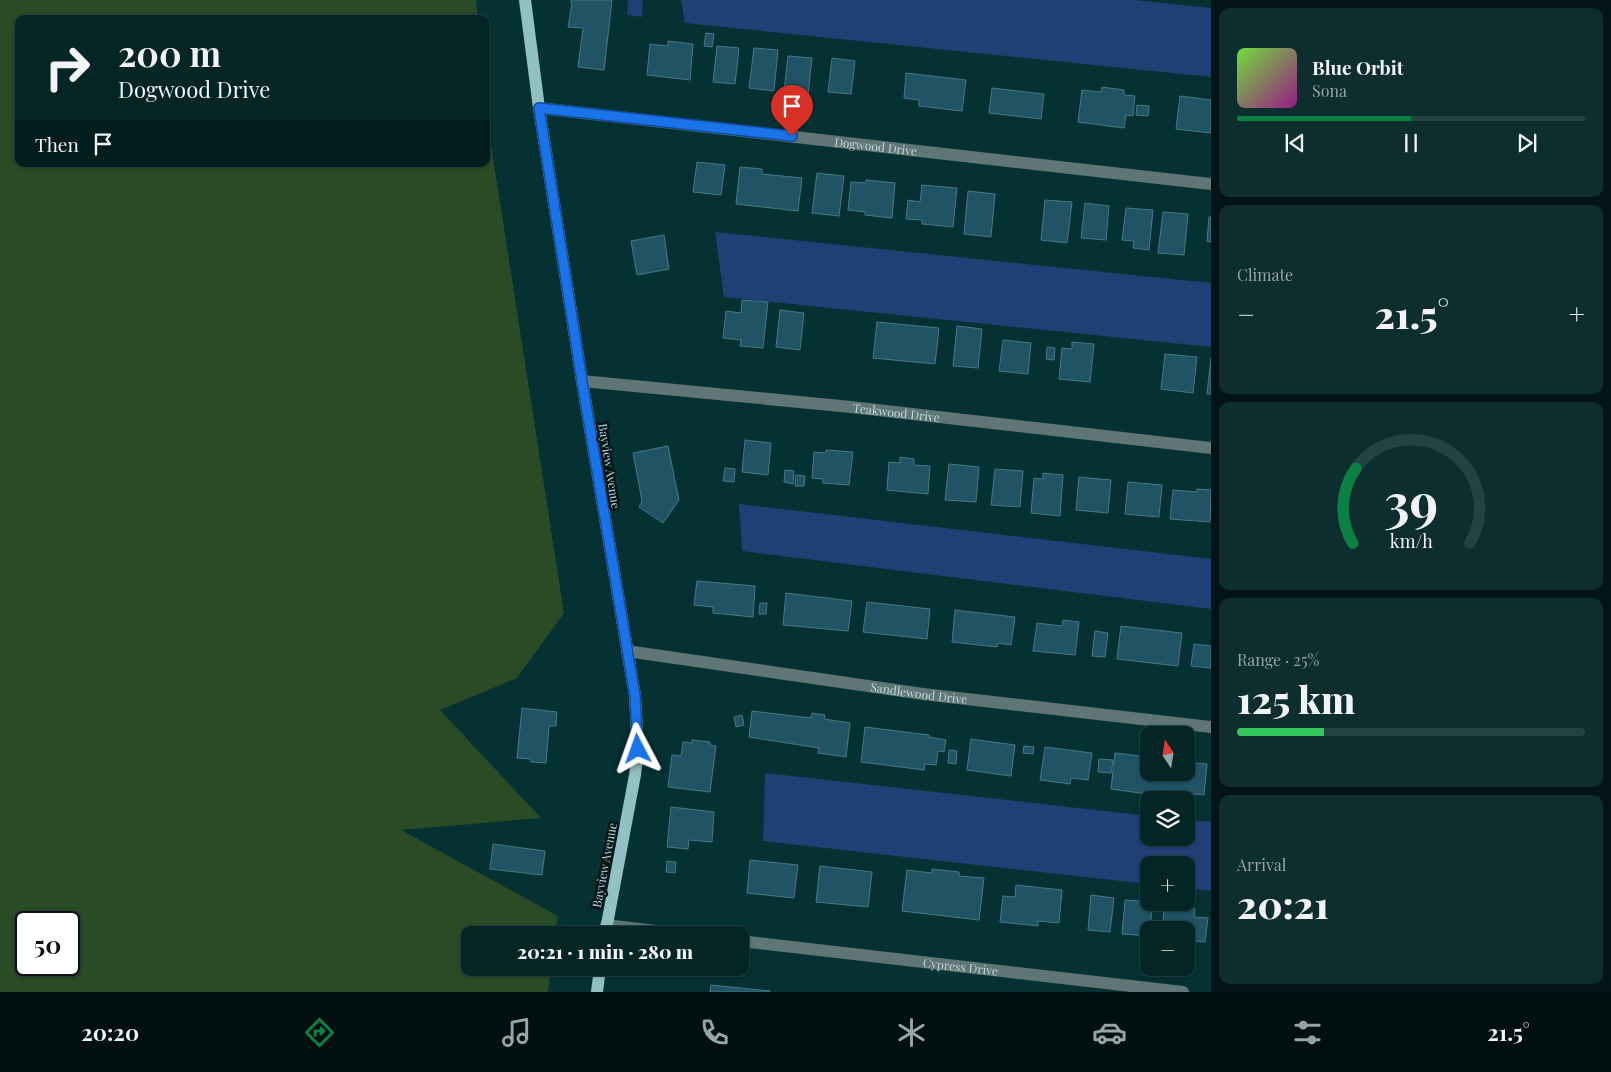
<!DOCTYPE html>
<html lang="en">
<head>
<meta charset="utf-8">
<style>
  :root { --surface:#042526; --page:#0d2d2e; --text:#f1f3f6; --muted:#97a5a7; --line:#254243; --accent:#0b8043 }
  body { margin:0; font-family:"Playfair Display",serif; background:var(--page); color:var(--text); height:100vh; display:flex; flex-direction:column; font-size:19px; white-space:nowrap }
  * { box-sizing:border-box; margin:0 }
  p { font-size:16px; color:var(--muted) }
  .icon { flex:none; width:28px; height:28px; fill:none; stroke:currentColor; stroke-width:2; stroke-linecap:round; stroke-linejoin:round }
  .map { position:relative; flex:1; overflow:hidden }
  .sheet { display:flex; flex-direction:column; gap:8px; padding:8px; background:#021415; width:400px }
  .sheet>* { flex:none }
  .hud { position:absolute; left:15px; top:15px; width:475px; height:152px; border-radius:10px; box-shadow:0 1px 4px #0004,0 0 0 1px var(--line); background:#042526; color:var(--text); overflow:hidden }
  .needle { width:32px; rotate:348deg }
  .buttons { position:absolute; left:1140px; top:726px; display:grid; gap:10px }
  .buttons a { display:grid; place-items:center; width:55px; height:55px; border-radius:10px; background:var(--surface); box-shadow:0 1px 4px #0004,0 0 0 1px var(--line); font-size:25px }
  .speed { position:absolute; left:15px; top:911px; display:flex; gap:10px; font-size:25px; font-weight:700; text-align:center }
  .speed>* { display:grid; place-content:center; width:65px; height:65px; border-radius:50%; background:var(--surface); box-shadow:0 1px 4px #0004,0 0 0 1px var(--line); line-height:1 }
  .speed .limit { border:2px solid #111; border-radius:8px; background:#fff; color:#111 }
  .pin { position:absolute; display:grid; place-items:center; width:42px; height:42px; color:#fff; margin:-51px -21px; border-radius:50% 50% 50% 0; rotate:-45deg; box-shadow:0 0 5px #0007 }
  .pin .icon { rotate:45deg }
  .me { position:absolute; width:55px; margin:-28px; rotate:356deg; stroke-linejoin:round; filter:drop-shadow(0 0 4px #0008) }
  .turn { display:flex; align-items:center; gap:18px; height:105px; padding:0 20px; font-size:22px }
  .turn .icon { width:65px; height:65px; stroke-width:2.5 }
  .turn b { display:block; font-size:35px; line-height:42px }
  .then { display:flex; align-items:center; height:48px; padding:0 20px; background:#0003; gap:10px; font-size:19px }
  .big { font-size:38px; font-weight:800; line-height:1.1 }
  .sheet .card { flex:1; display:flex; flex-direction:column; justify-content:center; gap:8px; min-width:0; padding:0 18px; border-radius:10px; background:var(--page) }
  .sheet .dial { align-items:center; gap:0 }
  .dial svg { height:130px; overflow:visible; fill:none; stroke:var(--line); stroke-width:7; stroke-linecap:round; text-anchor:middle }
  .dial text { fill:var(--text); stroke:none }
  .song { display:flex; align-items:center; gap:15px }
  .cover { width:60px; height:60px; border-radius:8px; background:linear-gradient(135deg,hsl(100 70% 55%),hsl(310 70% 35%)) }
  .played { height:5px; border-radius:2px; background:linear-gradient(90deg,var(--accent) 50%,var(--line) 50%) }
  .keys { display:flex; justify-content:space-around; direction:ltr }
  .heat { display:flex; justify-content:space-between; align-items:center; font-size:28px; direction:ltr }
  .charge { height:8px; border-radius:4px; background:linear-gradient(90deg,#34c759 25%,var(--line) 0) }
  .trip { position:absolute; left:461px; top:926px; width:288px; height:50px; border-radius:10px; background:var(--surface); box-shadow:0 1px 4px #0004,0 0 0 1px var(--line); font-weight:800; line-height:50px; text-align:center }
  .tabs { display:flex; height:80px; justify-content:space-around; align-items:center; background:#020f0f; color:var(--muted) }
  .tabs .icon { width:35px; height:35px }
  .tabs .on { color:var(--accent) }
  .tabs b { font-size:22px; color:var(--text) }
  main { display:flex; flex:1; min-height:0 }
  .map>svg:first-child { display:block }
  .green { fill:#2b4a26; fill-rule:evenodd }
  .water { fill:#203f75 }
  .building { fill:#205363; stroke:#497888 }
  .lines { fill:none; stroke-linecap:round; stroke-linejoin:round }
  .minor { stroke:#5f7576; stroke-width:12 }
  .major { stroke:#93c0c3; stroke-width:12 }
  .route-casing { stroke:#114b97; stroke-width:12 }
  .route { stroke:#1a73e8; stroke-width:9 }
  .labels { text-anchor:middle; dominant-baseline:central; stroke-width:5; stroke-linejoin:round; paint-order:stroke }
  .street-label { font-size:12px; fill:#bfd9db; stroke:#021618 }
</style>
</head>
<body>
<main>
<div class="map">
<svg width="1211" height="992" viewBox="0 0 1211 992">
  <rect width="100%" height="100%" fill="#053133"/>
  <path class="green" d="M 0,0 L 476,0 L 478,19 L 19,19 L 19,164 L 486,164 L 486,102 L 490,138 L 564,613 L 517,678 L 440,710 L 541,818 L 401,830 L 558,916 L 555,935 L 470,935 L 470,968 L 551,968 L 548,992 L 0,992 ZM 26,922 L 69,922 L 69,965 L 26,965 Z"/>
  <path class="water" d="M 628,0 L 643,0 L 642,17 L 627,15 Z
    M 681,0 L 1134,0 L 1211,8 L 1211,77 L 685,23 Z
    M 715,232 L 1211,283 L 1211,347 L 724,297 Z
    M 739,504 L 1211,559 L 1211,609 L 742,551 Z
    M 765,773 L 1149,816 L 1149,838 L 1186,838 L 1186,820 L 1211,822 L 1211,891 L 1186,888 L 1186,865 L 1149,865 L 1149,884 L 763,841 Z"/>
  <path class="building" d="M 571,0 L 612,0 L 604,70 L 578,67 L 583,28 L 568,27 L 572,4 L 571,3 Z
    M 706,33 L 714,34 L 712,47 L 704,46 Z
    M 668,41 L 693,44 L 690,80 L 647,75 L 650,44 L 668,46 Z
    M 717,46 L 739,48 L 735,84 L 713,82 Z
    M 754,48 L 778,50 L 774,91 L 749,88 Z
    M 788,56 L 812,58 L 808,95 L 784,92 Z
    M 832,58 L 855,61 L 851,94 L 828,92 Z
    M 906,73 L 966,80 L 962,111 L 919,106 L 919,100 L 904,98 Z
    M 1102,87 L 1124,90 L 1124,95 L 1135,96 L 1133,116 L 1126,115 L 1124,128 L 1078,122 L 1082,90 L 1101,92 Z
    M 992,88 L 1044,94 L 1041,119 L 989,113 Z
    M 1180,96 L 1211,100 L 1211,133 L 1176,129 Z
    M 1137,105 L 1149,106 L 1148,116 L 1136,115 Z
    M 697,162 L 725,165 L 721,195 L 693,192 Z
    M 740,167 L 762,169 L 762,174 L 802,178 L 798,211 L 736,204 Z
    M 817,173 L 844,176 L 839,216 L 812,213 Z
    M 866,180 L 895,183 L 892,218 L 865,215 L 865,212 L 848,210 L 851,182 L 866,183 Z
    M 922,185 L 957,188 L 953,227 L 922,224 L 922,220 L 906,219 L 908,200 L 920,202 Z
    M 968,191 L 995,194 L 991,237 L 964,234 Z
    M 1045,200 L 1072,202 L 1067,243 L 1041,240 Z
    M 1085,203 L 1109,206 L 1106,240 L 1081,238 Z
    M 1126,208 L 1153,210 L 1149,250 L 1133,248 L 1134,241 L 1122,240 Z
    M 1163,212 L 1188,214 L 1184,255 L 1158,253 Z
    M 1209,217 L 1211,217 L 1211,242 L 1207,241 Z
    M 664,235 L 669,269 L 637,275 L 631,241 Z
    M 742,300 L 768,302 L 763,348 L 740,346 L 741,340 L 723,338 L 726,311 L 741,313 Z
    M 780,310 L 804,313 L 800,350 L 776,347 Z
    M 877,322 L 939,328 L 935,364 L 873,358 Z
    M 957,326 L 982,329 L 978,368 L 953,366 Z
    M 1003,340 L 1031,343 L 1028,374 L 999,371 Z
    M 1072,342 L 1094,344 L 1090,382 L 1059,379 L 1062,348 L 1072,349 Z
    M 1047,347 L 1055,348 L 1054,360 L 1046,359 Z
    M 1165,354 L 1197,357 L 1193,393 L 1161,389 Z
    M 1211,358 L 1211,394 L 1207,394 Z
    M 745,440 L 771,443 L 768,475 L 742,472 Z
    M 668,446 L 679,500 L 663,523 L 639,507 L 642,501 L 633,453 Z
    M 826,450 L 853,452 L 849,485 L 823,483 L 823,479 L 812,478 L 814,452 L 826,453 Z
    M 900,457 L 914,459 L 914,465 L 930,466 L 928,494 L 887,490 L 889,462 L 900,463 Z
    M 949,464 L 979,467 L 976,502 L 945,500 Z
    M 725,468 L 735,469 L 734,482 L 723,481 Z
    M 995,469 L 1023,471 L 1020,507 L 991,505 Z
    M 785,470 L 794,471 L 793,484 L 784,482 Z
    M 1043,473 L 1063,475 L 1060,516 L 1031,513 L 1034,478 L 1043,479 Z
    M 796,475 L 805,476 L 804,486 L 795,486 Z
    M 1079,477 L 1111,480 L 1108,513 L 1076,510 Z
    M 1128,482 L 1162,485 L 1159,517 L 1125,514 Z
    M 1197,489 L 1211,490 L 1210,522 L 1170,519 L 1173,490 L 1197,492 Z
    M 697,581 L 755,586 L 753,617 L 713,613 L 713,607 L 694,605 Z
    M 786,593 L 852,601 L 848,631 L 783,625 Z
    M 867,602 L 930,609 L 927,639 L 863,632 Z
    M 760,603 L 767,603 L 766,614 L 759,614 Z
    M 955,610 L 1015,617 L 1011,645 L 998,643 L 997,647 L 952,642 Z
    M 1063,620 L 1079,622 L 1075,655 L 1033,651 L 1037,623 L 1062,626 Z
    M 1121,626 L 1182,633 L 1178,666 L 1117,659 Z
    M 1095,631 L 1108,633 L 1105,657 L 1092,656 Z
    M 1194,644 L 1211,646 L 1211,668 L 1191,666 Z
    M 522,708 L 557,712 L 556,726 L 549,726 L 546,763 L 531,762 L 531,759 L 517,758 Z
    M 752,711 L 811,718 L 812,713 L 825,715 L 824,719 L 850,723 L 846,757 L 818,753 L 819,748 L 749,737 Z
    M 742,715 L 744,725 L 736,727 L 734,717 Z
    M 865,727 L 929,735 L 929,737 L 946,740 L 944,752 L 938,751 L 936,765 L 925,764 L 924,770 L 861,762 Z
    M 971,739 L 1015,745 L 1011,776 L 967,770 Z
    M 692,740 L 710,742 L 710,745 L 716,746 L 710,792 L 668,787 L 672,755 L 681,756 L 683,742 L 692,743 Z
    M 1024,746 L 1034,747 L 1033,754 L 1023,753 Z
    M 1045,747 L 1092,753 L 1088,780 L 1071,778 L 1070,784 L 1040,780 Z
    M 949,750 L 957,751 L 956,764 L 948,763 Z
    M 1115,753 L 1149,757 L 1149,772 L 1186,772 L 1186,762 L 1207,764 L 1204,795 L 1162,790 L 1161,796 L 1111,789 Z
    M 1099,759 L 1113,760 L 1111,773 L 1098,772 Z
    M 671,807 L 714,812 L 712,842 L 689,840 L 688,849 L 667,847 Z
    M 493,844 L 545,851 L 542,875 L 490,869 Z
    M 750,860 L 798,865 L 794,898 L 747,893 Z
    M 667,861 L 676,862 L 675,873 L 666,872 Z
    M 820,866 L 872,872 L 868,907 L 816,902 Z
    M 932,869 L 959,872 L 959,876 L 984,878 L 979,920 L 902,911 L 907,870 L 932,873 Z
    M 1016,885 L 1062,890 L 1059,923 L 1038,921 L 1038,926 L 1000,922 L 1003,896 L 1015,897 Z
    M 1091,895 L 1114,898 L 1110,932 L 1088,930 Z
    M 1125,900 L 1153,902 L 1149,936 L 1122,934 Z
    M 1177,907 L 1195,909 L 1194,917 L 1208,918 L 1205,942 L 1186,940 L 1186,930 L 1162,930 L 1164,909 L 1177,911 Z
    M 711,985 L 770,991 L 770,992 L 710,992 Z"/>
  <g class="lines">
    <g class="minor">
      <path id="s1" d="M 539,108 L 1211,184"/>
      <path id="s2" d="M 582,381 L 851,407 L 1211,448"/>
      <path id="s3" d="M 627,651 L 923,694 L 1211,727"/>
      <path d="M 606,925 L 689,935"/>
      <path id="s4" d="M 740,941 L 1183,992"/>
    </g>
    <path class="major" d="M 525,0 L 539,108 L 582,381 L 635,696 L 638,749 L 635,775 L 605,935
      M 597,992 L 600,968"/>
  </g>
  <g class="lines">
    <g class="route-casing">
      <path id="route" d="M 638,749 L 635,696 L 582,381 L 539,108 L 792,136"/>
    </g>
    <use href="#route" class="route"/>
  </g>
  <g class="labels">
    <g class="street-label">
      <text stroke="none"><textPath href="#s1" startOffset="339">Dogwood Drive</textPath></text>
      <text stroke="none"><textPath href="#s2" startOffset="316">Teakwood Drive</textPath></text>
      <text transform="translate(610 466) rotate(81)">Bayview Avenue</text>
      <text stroke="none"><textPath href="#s3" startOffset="295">Sandlewood Drive</textPath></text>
      <text transform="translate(604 865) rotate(-79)">Bayview Avenue</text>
      <text stroke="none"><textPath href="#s4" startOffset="222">Cypress Drive</textPath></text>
    </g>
  </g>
</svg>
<div class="buttons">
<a><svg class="needle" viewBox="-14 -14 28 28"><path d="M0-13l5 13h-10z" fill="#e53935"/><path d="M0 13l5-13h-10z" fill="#97a5a7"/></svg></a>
<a><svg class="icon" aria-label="layers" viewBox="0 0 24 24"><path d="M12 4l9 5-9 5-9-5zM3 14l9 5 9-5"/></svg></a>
<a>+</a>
<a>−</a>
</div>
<div class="speed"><div class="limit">50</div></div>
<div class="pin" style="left:792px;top:136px;background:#d93025"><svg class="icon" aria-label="arrive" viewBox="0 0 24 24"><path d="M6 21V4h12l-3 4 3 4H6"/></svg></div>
<svg class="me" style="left:638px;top:749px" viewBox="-20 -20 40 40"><path d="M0-17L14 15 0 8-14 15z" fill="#1a73e8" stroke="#fff" stroke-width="4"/></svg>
<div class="trip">20:21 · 1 min · 280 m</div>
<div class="hud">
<div class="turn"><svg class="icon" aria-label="right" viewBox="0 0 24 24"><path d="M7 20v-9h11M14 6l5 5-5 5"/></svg><div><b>200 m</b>Dogwood Drive</div></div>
<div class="then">Then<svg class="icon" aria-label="arrive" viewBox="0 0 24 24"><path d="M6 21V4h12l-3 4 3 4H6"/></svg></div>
</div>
</div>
<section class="sheet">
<div class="card">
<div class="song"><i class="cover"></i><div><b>Blue Orbit</b><p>Sona</p></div></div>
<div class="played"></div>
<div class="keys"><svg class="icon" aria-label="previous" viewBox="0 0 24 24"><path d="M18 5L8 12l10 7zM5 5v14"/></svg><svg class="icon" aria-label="pause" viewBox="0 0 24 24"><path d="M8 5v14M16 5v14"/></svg><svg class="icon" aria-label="next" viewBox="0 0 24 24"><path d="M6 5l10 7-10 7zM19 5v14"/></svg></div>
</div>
<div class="card"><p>Climate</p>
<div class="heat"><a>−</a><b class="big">21.5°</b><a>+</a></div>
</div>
<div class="card dial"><svg viewBox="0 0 100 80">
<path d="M14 69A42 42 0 1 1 86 69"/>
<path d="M14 69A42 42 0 0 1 16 23" stroke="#0b8043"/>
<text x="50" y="56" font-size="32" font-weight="700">39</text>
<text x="50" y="72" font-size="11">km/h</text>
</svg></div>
<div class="card"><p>Range · 25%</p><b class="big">125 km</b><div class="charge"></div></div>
<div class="card"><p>Arrival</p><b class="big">20:21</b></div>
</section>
</main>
<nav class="tabs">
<b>20:20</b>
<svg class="icon on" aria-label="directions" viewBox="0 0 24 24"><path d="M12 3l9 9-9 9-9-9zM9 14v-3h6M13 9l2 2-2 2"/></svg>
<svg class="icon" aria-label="music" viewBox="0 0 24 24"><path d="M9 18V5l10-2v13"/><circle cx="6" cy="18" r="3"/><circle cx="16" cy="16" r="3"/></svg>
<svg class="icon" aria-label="phone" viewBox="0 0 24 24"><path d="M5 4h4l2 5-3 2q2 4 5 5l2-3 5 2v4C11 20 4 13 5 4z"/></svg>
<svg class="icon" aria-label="climate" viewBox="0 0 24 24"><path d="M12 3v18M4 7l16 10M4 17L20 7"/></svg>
<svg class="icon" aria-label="car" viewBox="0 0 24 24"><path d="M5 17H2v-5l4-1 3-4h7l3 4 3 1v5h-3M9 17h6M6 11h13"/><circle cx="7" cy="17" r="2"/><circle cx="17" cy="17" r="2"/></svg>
<svg class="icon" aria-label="filters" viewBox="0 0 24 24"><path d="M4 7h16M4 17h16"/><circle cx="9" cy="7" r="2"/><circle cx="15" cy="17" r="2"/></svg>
<b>21.5°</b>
</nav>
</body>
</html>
